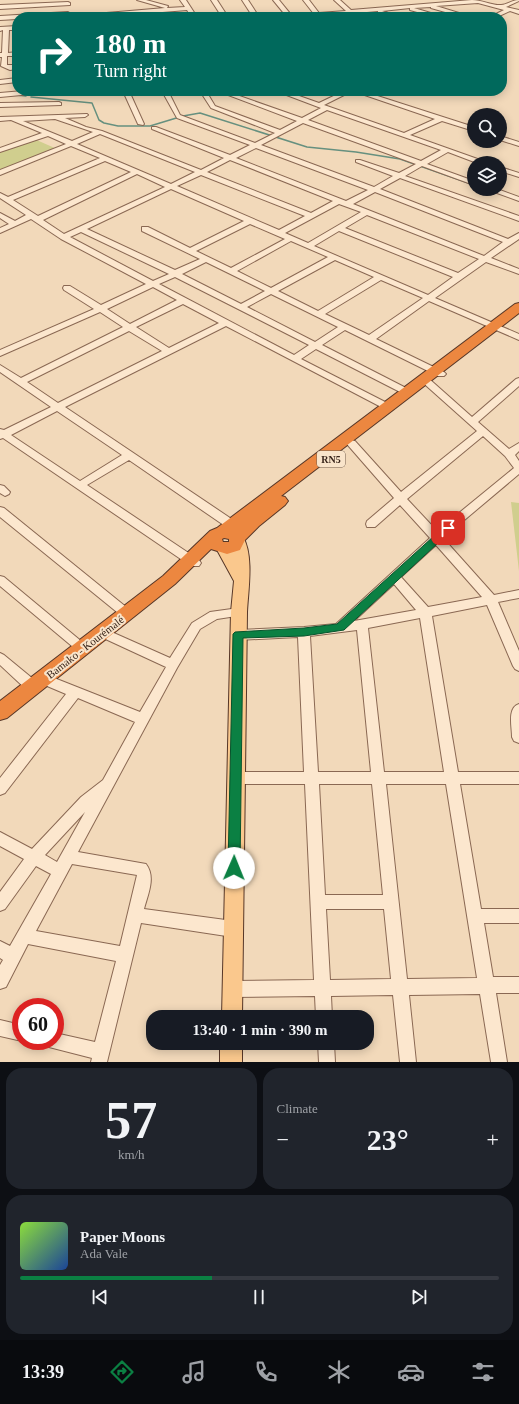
<!DOCTYPE html>
<html lang="en">
<head>
<meta charset="utf-8">
<style>
  :root { --surface:#171b24; --page:#20242c; --text:#f1f3f6; --muted:#9ea1a6; --line:#363941; --accent:#0b8043 }
  body { margin:0; font-family:"Times New Roman",serif; background:var(--page); color:var(--text); height:100vh; display:flex; flex-direction:column; font-size:15px; white-space:nowrap }
  * { box-sizing:border-box; margin:0 }
  p { font-size:13px; color:var(--muted) }
  .icon { flex:none; width:22px; height:22px; fill:none; stroke:currentColor; stroke-width:2; stroke-linecap:round; stroke-linejoin:round }
  .map { position:relative; height:1062px; overflow:hidden }
  .side { display:flex; flex-direction:column; gap:6px; padding:6px; background:#0d0f14; flex:1 }
  .side>* { flex:none }
  .top-card { position:absolute; left:12px; top:12px; width:495px; height:84px; border-radius:16px; box-shadow:0 2px 10px #0003; background:#00695c; color:#fff; overflow:hidden }
  .tools { position:absolute; left:467px; top:108px; display:grid; gap:8px }
  .tools a { display:grid; place-items:center; width:40px; height:40px; border-radius:50%; background:var(--surface); box-shadow:0 2px 10px #0003; font-size:20px }
  .speed { position:absolute; left:12px; top:998px; display:flex; gap:8px; font-size:20px; font-weight:700; text-align:center }
  .speed>* { display:grid; place-content:center; width:52px; height:52px; border-radius:50%; background:var(--surface); box-shadow:0 2px 10px #0003; line-height:1 }
  .speed .limit { border:6px solid #d22; background:#fff; color:#111 }
  .pin { position:absolute; display:grid; place-items:center; width:34px; height:34px; color:#fff; margin:-17px; border-radius:8px; box-shadow:0 2px 6px #0006 }
  .me { position:absolute; width:44px; margin:-22px; rotate:1deg; stroke-linejoin:round; filter:drop-shadow(0 0 3px #0008) }
  .turn { display:flex; align-items:center; gap:14px; height:84px; padding:0 16px; font-size:18px }
  .turn .icon { width:52px; height:52px; stroke-width:2.5 }
  .turn b { display:block; font-size:28px; line-height:34px }
  .big { font-size:30px; font-weight:600; line-height:1.1 }
  .side .widget { flex:1; display:flex; flex-direction:column; justify-content:center; gap:6px; min-width:0; padding:0 14px; border-radius:16px; background:var(--page) }
  .side .dial { align-items:center; gap:0 }
  .dial b { font-size:52px; line-height:1 }
  .song { display:flex; align-items:center; gap:12px }
  .cover { width:48px; height:48px; border-radius:6px; background:linear-gradient(135deg,hsl(90 70% 55%),hsl(220 70% 35%)) }
  .played { height:4px; border-radius:2px; background:linear-gradient(90deg,var(--accent) 40%,var(--line) 40%) }
  .keys { display:flex; justify-content:space-around; direction:ltr }
  .heat { display:flex; justify-content:space-between; align-items:center; font-size:22px; direction:ltr }
  .side .tiles { flex:1; display:grid; gap:6px; grid-template-columns:1fr 1fr }
  .widget:last-child { grid-column:span 2 }
  .trip { position:absolute; left:146px; top:1010px; width:228px; height:40px; border-radius:16px; background:var(--surface); box-shadow:0 2px 10px #0003; font-weight:600; line-height:40px; text-align:center }
  .tabs { display:flex; height:64px; justify-content:space-around; align-items:center; background:#090b0e; color:var(--muted) }
  .tabs .icon { width:28px; height:28px }
  .tabs .active { color:var(--accent) }
  .tabs b { font-size:18px; color:var(--text) }
  .map>svg:first-child { display:block }
  .green { fill:#d0ce8e }
  .lines { fill:none; stroke-linecap:round; stroke-linejoin:round }
  .stream { stroke:#66907f; stroke-width:1.5 }
  .minor-casing { stroke:#8a6853; stroke-width:2 }
  .major-casing { stroke:#573728; stroke-width:2 }
  .highway-casing { stroke:#573728; stroke-width:2 }
  .minor { fill:#fce7ce; fill-rule:evenodd }
  .major { fill:#fac88d; fill-rule:evenodd }
  .highway { fill:#ec8740; fill-rule:evenodd }
  .route { fill:#0b8043; stroke:#07532c }
  .labels { text-anchor:middle; dominant-baseline:central; stroke-width:4; stroke-linejoin:round; paint-order:stroke }
  .shield { fill:#f9e4ca; stroke:#725e4f; stroke-width:1 }
  .shield-label { font-size:10px; font-weight:bold; fill:#38241a }
  .street-label { font-size:11px; fill:#38241a; stroke:#f9e4ca }
</style>
</head>
<body>
<div class="map">
<svg width="519" height="1062" viewBox="0 0 519 1062">
  <rect width="100%" height="100%" fill="#f2d9ba"/>
  <path class="green" d="M 32,138 L 57,149 L 0,171 L 0,150 Z
    M 511,502 L 519,503 L 519,571 Z"/>
  <g class="lines">
    <path class="stream" d="M 16,95 L 26,96
      M 31,97 L 92,103 L 99,120 L 104,123 L 118,126 L 150,126 L 183,116 L 200,113 L 307,147 L 356,152 L 400,159 L 474,185"/>
    <g class="minor-casing">
      <path id="minor" d="M 137,0 L 146,0 L 168,6 L 167,8 L 185,7 L 180,0 L 186,0 L 197,17 L 191,17 L 187,10 L 101,17 L 80,17 L 83,15 L 165,8 Z
        M 211,0 L 217,0 L 228,17 L 222,17 Z
        M 242,0 L 248,0 L 259,17 L 253,17 Z
        M 273,0 L 279,0 L 292,16 L 314,14 L 303,0 L 309,0 L 319,13 L 346,11 L 334,0 L 340,0 L 351,10 L 472,0 C 481,0 494,6 501,5 C 507,5 512,0 519,0 L 519,1 L 506,7 L 519,10 L 519,14 L 510,11 L 497,17 L 490,17 L 504,10 L 478,3 L 436,6 L 472,17 L 463,17 L 431,8 L 431,7 L 414,8 L 444,17 L 435,17 L 410,10 L 410,8 L 382,11 L 400,17 L 391,17 L 378,13 L 378,11 L 312,17 L 287,17 Z
        M 68,2 L 70,3 L 70,5 L 0,9 L 0,5 Z
        M 68,12 L 71,14 L 70,15 L 17,17 L 17,19 L 0,20 L 0,16 Z
        M 17,26 L 17,30 L 9,30 L 8,53 L 17,52 L 17,56 L 7,56 L 7,65 L 17,65 L 17,69 L 10,70 L 1,66 L 2,57 L 0,57 L 0,53 L 2,53 L 3,30 L 0,31 L 0,27 Z
        M 17,78 L 17,82 L 0,84 L 0,80 Z
        M 23,91 L 46,91 L 43,93 L 0,97 L 0,93 Z
        M 123,91 L 129,91 L 144,124 L 143,125 L 138,124 Z
        M 162,91 L 168,91 L 180,115 L 255,143 L 275,133 L 211,108 L 200,91 L 206,91 L 215,106 L 280,130 L 297,121 L 223,93 L 228,92 L 302,118 L 321,108 L 276,91 L 285,91 L 319,103 L 344,91 L 352,91 L 324,105 L 404,133 L 435,119 L 353,91 L 362,91 L 474,127 L 474,131 L 442,121 L 410,135 L 486,162 L 487,163 L 477,163 L 448,152 L 427,164 L 474,181 L 474,185 L 422,166 L 405,176 L 519,216 L 519,221 L 400,178 L 380,189 L 508,239 L 519,233 L 519,239 L 491,258 L 519,269 L 519,274 L 486,262 L 435,298 L 519,334 L 519,340 L 429,301 L 376,339 L 444,372 L 446,374 L 444,376 L 438,376 L 345,330 L 322,345 L 410,390 L 412,392 L 410,394 L 404,394 L 316,349 L 301,359 L 391,405 L 393,407 L 391,409 L 385,409 L 226,326 L 65,407 L 236,522 L 237,525 L 236,528 L 228,528 L 129,460 L 87,485 L 199,560 L 201,563 L 199,566 L 191,566 L 3,438 L 0,439 L 0,429 L 4,430 L 51,407 L 0,372 L 0,365 L 21,378 L 123,327 L 100,312 L 0,356 L 0,350 L 94,309 L 64,290 L 63,288 L 64,286 L 70,286 L 101,305 L 146,284 L 61,239 L 31,219 L 0,233 L 0,228 L 9,224 L 0,218 L 0,213 L 15,221 L 26,215 L 0,198 L 0,193 L 8,197 L 100,158 L 71,146 L 0,175 L 0,170 L 66,144 L 48,136 L 0,152 L 0,148 L 42,133 L 11,120 L 0,121 L 0,117 L 87,114 L 88,115 L 85,117 L 65,118 L 86,127 L 102,131 L 201,170 L 224,158 L 152,129 L 152,127 L 156,127 L 230,155 L 250,145 L 177,118 ZM 327,110 L 441,150 L 421,161 L 308,120 ZM 55,119 L 93,132 L 72,141 L 23,121 ZM 303,123 L 416,164 L 399,173 L 360,160 L 356,160 L 356,162 L 393,176 L 374,187 L 261,145 ZM 100,134 L 195,172 L 171,184 L 77,144 ZM 256,148 L 368,190 L 346,201 L 236,158 ZM 230,160 L 333,201 L 311,213 L 207,172 ZM 105,161 L 131,172 L 38,216 L 13,200 ZM 137,174 L 165,187 L 64,234 L 43,220 ZM 201,175 L 305,216 L 279,230 L 177,186 ZM 171,189 L 244,221 L 190,248 L 148,227 L 142,227 L 142,231 L 200,259 L 175,270 L 87,229 ZM 375,192 L 503,242 L 484,256 L 353,204 ZM 339,204 L 361,212 L 308,243 L 285,233 ZM 367,215 L 479,259 L 458,273 L 345,228 ZM 250,224 L 285,239 L 231,268 L 196,251 ZM 339,231 L 453,277 L 428,295 L 314,246 ZM 81,232 L 169,274 L 153,281 L 70,237 ZM 291,241 L 328,257 L 271,288 L 237,271 ZM 335,260 L 374,277 L 318,311 L 278,291 ZM 206,262 L 265,291 L 241,304 L 182,274 ZM 175,277 L 309,345 L 294,355 L 159,284 ZM 381,280 L 423,298 L 369,335 L 325,314 ZM 153,287 L 177,300 L 130,324 L 107,309 ZM 271,294 L 338,327 L 315,342 L 247,307 ZM 183,304 L 219,323 L 169,348 L 136,327 ZM 129,331 L 162,351 L 58,403 L 27,382 ZM 57,411 L 122,455 L 80,481 L 11,435 Z
        M 59,102 L 61,103 L 61,105 L 0,107 L 0,103 Z
        M 500,136 L 519,142 L 519,146 L 500,140 Z
        M 500,167 L 519,173 L 519,177 L 500,171 Z
        M 486,189 L 497,189 L 519,197 L 519,201 Z
        M 424,376 L 427,377 L 472,417 L 516,379 L 519,378 L 519,386 L 478,422 L 509,449 L 519,443 L 519,451 L 515,455 L 519,461 L 519,474 L 443,538 L 494,595 L 519,590 L 519,598 L 498,602 L 519,651 L 519,671 L 515,669 L 513,666 L 487,605 L 432,616 L 458,772 L 519,772 L 519,784 L 460,784 L 481,909 L 519,909 L 519,923 L 484,923 L 493,977 L 519,977 L 519,993 L 496,993 L 507,1062 L 491,1062 L 480,994 L 409,995 L 416,1062 L 400,1062 L 393,995 L 331,996 L 332,1017 L 316,1017 L 315,996 L 232,997 L 226,995 L 224,989 L 226,983 L 232,981 L 314,980 L 305,784 L 236,784 L 231,782 L 229,778 L 231,774 L 236,772 L 304,772 L 298,637 L 238,640 L 234,638 L 232,635 L 234,632 L 238,630 L 304,627 L 336,624 L 430,538 L 400,505 L 375,527 L 367,527 L 366,524 L 367,521 L 394,498 L 346,443 L 351,440 L 355,441 L 401,492 L 477,431 L 421,381 L 419,379 ZM 483,436 L 505,456 L 514,468 L 437,531 L 407,499 ZM 436,545 L 482,597 L 428,607 L 401,577 ZM 394,584 L 416,610 L 354,621 ZM 420,618 L 444,772 L 384,772 L 368,628 ZM 357,630 L 371,772 L 318,772 L 310,636 ZM 319,784 L 372,784 L 383,895 L 325,895 ZM 386,784 L 446,784 L 477,978 L 407,979 ZM 326,909 L 384,909 L 391,979 L 330,980 Z
        M 0,485 L 4,486 L 10,492 L 9,494 L 5,496 L 0,493 Z
        M 0,507 L 4,508 L 131,611 L 133,614 L 131,617 L 127,618 L 123,617 L 0,517 Z
        M 0,576 L 4,577 L 87,646 L 89,649 L 87,652 L 83,654 L 79,652 L 0,586 Z
        M 239,608 L 243,609 L 245,612 L 243,615 L 217,619 L 200,629 L 177,668 L 78,852 L 146,864 C 156,877 148,894 144,909 L 233,921 L 238,924 L 241,929 L 238,934 L 233,937 L 141,923 L 107,1062 L 91,1062 L 92,1058 L 49,1047 L 47,1041 L 55,1041 L 55,1033 L 95,1042 L 116,961 L 28,944 L 6,987 L 0,989 L 0,965 L 3,960 L 0,958 L 0,941 L 10,946 L 51,874 L 36,866 L 5,909 L 0,911 L 0,892 L 24,859 L 0,846 L 0,832 L 32,849 L 81,797 L 103,780 L 135,722 L 78,698 L 5,793 L 0,795 L 0,778 L 66,694 L 40,683 L 38,679 L 40,675 L 44,674 L 140,712 L 166,667 L 99,636 L 97,633 L 99,630 L 103,628 L 107,630 L 170,658 L 192,623 L 210,612 ZM 85,812 L 57,862 L 45,855 ZM 72,864 L 137,875 L 120,946 L 36,931 Z
        M 0,653 L 4,655 L 38,683 L 39,687 L 38,691 L 33,692 L 28,691 L 0,665 Z
        M 519,704 L 519,743 L 514,741 L 512,737 C 512,726 507,708 519,704 Z
        M 0,1020 L 21,1025 L 22,1041 L 0,1036 Z
        M 318,1043 L 334,1043 L 335,1062 L 319,1062 Z"/>
    </g>
    <g class="major-casing">
      <path id="major" d="M 238,536 L 243,537 C 254,556 248,591 247,612 L 242,1017 L 222,1017 L 231,612 L 234,581 L 216,548 L 218,544 L 223,543 L 228,544 L 233,552 L 231,541 L 233,537 Z
        M 220,1043 L 242,1043 L 242,1062 L 220,1062 Z"/>
    </g>
    <g class="highway-casing">
      <path id="highway" d="M 519,303 L 519,313 L 281,496 L 285,497 L 288,501 L 285,505 L 259,526 L 245,540 L 240,550 L 227,554 L 211,549 L 175,584 L 7,718 L 0,720 L 0,701 L 163,576 L 210,531 L 217,528 L 515,304 ZM 224,538 L 229,539 L 229,542 L 223,542 L 222,539 Z"/>
    </g>
    <use href="#minor" class="minor"/>
    <use href="#major" class="major"/>
    <use href="#highway" class="highway"/>
  </g>
  <path class="route" d="M 448,525 L 453,528 L 451,531 L 344,630 L 304,636 L 243,638 L 240,868 L 239,872 L 234,874 L 230,872 L 228,868 L 233,634 L 235,632 L 304,628 L 337,624 L 445,526 Z"/>
  <g class="labels">
    <rect class="shield" x="317" y="451" width="28" height="16" rx="3"/>
    <g class="shield-label">
      <text x="331" y="459">RN5</text>
    </g>
    <g class="street-label">
      <text transform="translate(85 647) rotate(-38)">Bamako - Kourémalé</text>
    </g>
  </g>
</svg>
<div class="tools">
<a><svg class="icon" aria-label="search" viewBox="0 0 24 24"><circle cx="10" cy="10" r="6"/><path d="M15 15l6 6"/></svg></a>
<a><svg class="icon" aria-label="layers" viewBox="0 0 24 24"><path d="M12 4l9 5-9 5-9-5zM3 14l9 5 9-5"/></svg></a>
</div>
<div class="speed"><div class="limit">60</div></div>
<div class="pin" style="left:448px;top:528px;background:#d93025"><svg class="icon" aria-label="arrive" viewBox="0 0 24 24"><path d="M6 21V4h12l-3 4 3 4H6"/></svg></div>
<svg class="me" style="left:234px;top:868px" viewBox="-20 -20 40 40"><circle r="19" fill="#fff"/><path d="M0-13L10 11 0 6-10 11z" fill="#0b8043"/></svg>
<div class="trip">13:40 · 1 min · 390 m</div>
<div class="top-card">
<div class="turn"><svg class="icon" aria-label="right" viewBox="0 0 24 24"><path d="M7 20v-9h11M14 6l5 5-5 5"/></svg><div><b>180 m</b>Turn right</div></div>
</div>
</div>
<section class="side">
<div class="tiles">
<div class="widget dial"><b>57</b><p>km/h</p></div>
<div class="widget"><p>Climate</p>
<div class="heat"><a>−</a><b class="big">23°</b><a>+</a></div>
</div>
<div class="widget">
<div class="song"><i class="cover"></i><div><b>Paper Moons</b><p>Ada Vale</p></div></div>
<div class="played"></div>
<div class="keys"><svg class="icon" aria-label="previous" viewBox="0 0 24 24"><path d="M18 5L8 12l10 7zM5 5v14"/></svg><svg class="icon" aria-label="pause" viewBox="0 0 24 24"><path d="M8 5v14M16 5v14"/></svg><svg class="icon" aria-label="next" viewBox="0 0 24 24"><path d="M6 5l10 7-10 7zM19 5v14"/></svg></div>
</div>
</div>
</section>
<nav class="tabs">
<b>13:39</b>
<svg class="icon active" aria-label="directions" viewBox="0 0 24 24"><path d="M12 3l9 9-9 9-9-9zM9 14v-3h6M13 9l2 2-2 2"/></svg>
<svg class="icon" aria-label="music" viewBox="0 0 24 24"><path d="M9 18V5l10-2v13"/><circle cx="6" cy="18" r="3"/><circle cx="16" cy="16" r="3"/></svg>
<svg class="icon" aria-label="phone" viewBox="0 0 24 24"><path d="M5 4h4l2 5-3 2q2 4 5 5l2-3 5 2v4C11 20 4 13 5 4z"/></svg>
<svg class="icon" aria-label="climate" viewBox="0 0 24 24"><path d="M12 3v18M4 7l16 10M4 17L20 7"/></svg>
<svg class="icon" aria-label="car" viewBox="0 0 24 24"><path d="M5 17H2v-5l4-1 3-4h7l3 4 3 1v5h-3M9 17h6M6 11h13"/><circle cx="7" cy="17" r="2"/><circle cx="17" cy="17" r="2"/></svg>
<svg class="icon" aria-label="filters" viewBox="0 0 24 24"><path d="M4 7h16M4 17h16"/><circle cx="9" cy="7" r="2"/><circle cx="15" cy="17" r="2"/></svg>
</nav>
</body>
</html>
